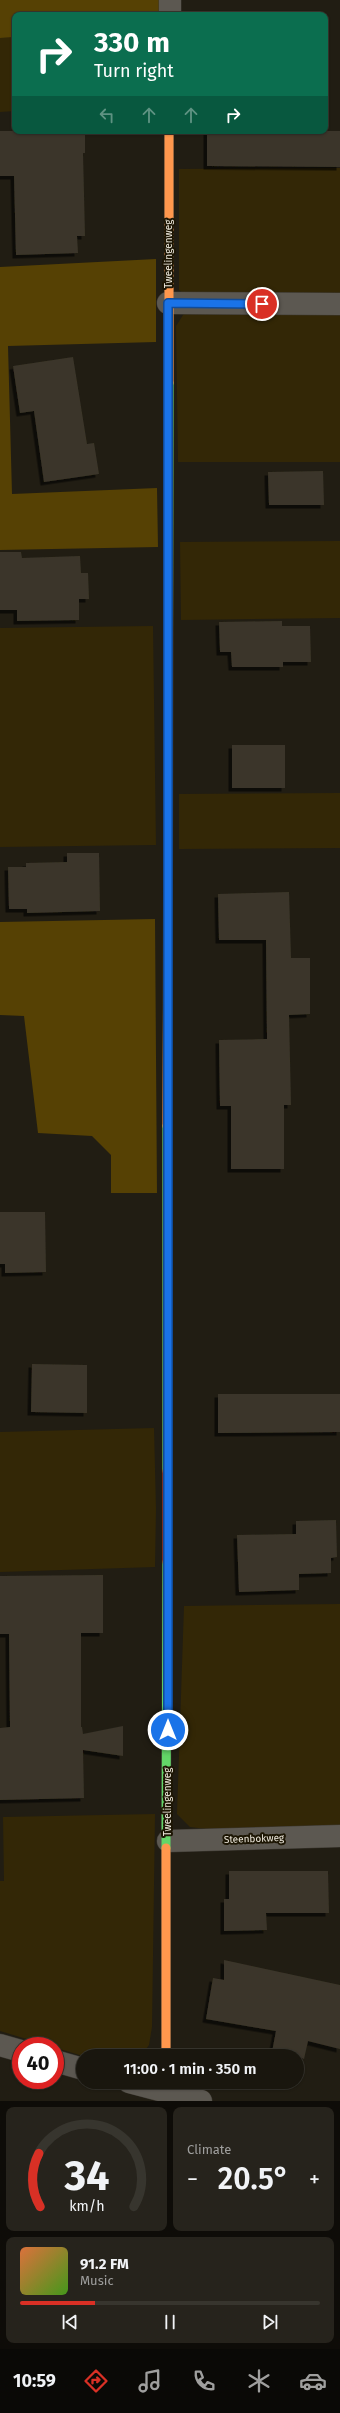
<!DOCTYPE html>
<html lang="en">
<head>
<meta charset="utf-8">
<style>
  :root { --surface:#19160e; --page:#26231c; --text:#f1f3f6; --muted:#9f9f9e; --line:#37352e; --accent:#d93025 }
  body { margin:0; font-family:"Fira Sans",sans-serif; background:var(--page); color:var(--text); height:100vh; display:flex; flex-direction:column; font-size:15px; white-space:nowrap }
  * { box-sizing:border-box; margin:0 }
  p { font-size:13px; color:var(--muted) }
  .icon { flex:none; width:22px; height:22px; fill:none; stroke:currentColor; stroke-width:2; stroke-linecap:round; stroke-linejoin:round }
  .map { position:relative; height:2101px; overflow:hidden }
  .panel { display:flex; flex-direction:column; gap:6px; padding:6px; background:#0e0c08; flex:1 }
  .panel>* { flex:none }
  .banner { position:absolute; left:12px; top:12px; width:316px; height:122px; border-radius:8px; box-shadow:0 1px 3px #0004,0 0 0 1px var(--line); background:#0b6e4f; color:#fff; overflow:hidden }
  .speed { position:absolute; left:12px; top:2037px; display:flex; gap:8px; font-size:20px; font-weight:700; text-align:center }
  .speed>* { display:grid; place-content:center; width:52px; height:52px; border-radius:50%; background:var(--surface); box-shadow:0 1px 3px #0004,0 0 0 1px var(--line); line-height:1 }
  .speed .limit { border:6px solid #d22; background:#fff; color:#111 }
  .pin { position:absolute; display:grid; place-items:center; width:34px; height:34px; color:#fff; margin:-17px; border:2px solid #fff; border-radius:50%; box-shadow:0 1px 4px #0007 }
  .me { position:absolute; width:44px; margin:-22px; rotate:0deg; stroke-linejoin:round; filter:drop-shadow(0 0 3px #0008) }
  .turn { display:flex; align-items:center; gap:14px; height:84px; padding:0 16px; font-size:18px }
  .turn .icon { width:52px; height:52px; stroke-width:2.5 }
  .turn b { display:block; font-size:28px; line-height:34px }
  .lanes { display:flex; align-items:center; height:38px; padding:0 16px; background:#0003; justify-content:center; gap:20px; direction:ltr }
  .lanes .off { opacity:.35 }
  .big { font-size:30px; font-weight:600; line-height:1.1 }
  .panel .card { flex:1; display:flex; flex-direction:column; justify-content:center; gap:6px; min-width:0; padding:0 14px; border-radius:8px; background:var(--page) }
  .panel .dial { align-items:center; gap:0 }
  .dial svg { height:104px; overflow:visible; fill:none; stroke:var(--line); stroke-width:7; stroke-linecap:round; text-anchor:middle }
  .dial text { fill:var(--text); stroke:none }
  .song { display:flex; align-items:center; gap:12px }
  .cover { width:48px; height:48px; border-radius:6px; background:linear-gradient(135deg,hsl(20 70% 55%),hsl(100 70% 35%)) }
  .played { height:4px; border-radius:2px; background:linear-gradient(90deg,var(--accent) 25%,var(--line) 25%) }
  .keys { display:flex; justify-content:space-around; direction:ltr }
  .heat { display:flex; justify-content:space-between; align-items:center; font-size:22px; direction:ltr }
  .panel .tiles { flex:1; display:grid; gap:6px; grid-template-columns:1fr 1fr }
  .card:last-child { grid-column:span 2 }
  .trip { position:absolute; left:76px; top:2049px; width:228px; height:40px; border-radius:20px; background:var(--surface); box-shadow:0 1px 3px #0004,0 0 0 1px var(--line); font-weight:600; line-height:40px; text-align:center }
  .tab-bar { display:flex; height:64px; justify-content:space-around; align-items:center; background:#0a0906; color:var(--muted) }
  .tab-bar .icon { width:28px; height:28px }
  .tab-bar .active { color:var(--accent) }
  .tab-bar b { font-size:18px; color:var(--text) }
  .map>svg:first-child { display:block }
  .green { fill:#332706 }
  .forest { fill:#564104 }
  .building { fill:#3b3629; filter:url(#shadow) }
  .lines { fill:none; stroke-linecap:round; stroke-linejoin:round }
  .street-casing { stroke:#3c3831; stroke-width:23 }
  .fast-casing { stroke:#3c3831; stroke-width:10 }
  .slow-casing { stroke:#3c3831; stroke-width:10 }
  .jam-casing { stroke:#3c3831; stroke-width:10 }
  .street { stroke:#5c5851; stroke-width:22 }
  .fast { stroke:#63d668; stroke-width:9 }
  .slow { stroke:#ff974d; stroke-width:9 }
  .jam { stroke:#b3261e; stroke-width:9 }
  .route-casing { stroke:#114b97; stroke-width:10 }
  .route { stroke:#1a73e8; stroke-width:7 }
  .labels { text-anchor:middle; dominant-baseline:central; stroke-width:4; stroke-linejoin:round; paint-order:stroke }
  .street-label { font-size:10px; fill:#eee9dd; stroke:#1d1604 }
</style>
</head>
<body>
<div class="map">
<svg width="340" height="2101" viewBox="0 0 340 2101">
  <defs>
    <filter id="shadow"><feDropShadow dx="-3.5" dy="3.5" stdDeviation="0" flood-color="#0009"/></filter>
  </defs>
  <rect width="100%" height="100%" fill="#211d13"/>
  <path class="green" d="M 15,37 L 15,111 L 0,112 L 0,38 Z
    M 340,168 L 340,297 L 185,295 L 179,290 L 179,169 Z
    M 193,307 L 340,309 L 340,462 L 178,462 L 176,326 L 183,315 Z
    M 340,541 L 340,618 L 181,620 L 180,542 Z
    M 153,626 L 156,845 L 0,847 L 0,628 Z
    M 340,793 L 340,848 L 179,849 L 179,794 Z
    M 154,1428 L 156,1509 L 155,1567 L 0,1572 L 0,1432 Z
    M 340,1604 L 340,1826 L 206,1829 L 190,1827 L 177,1814 L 184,1606 Z
    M 155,1814 L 152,2027 L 149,2045 L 141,2056 L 83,2056 L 0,2031 L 0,1881 L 4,1881 L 3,1817 Z"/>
  <path class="forest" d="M 0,0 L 160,0 L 160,15 L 15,15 L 15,37 L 0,38 Z
    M 156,259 L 156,342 L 8,346 L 12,494 L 157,488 L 158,547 L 0,550 L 0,267 Z
    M 155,919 L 157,1193 L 111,1193 L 111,1155 L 92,1136 L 38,1133 L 24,1016 L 0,1015 L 0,922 Z"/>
  <path class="building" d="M 0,131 L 85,131 L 85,153 L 83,153 L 85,236 L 77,236 L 78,253 L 16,255 L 14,176 L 0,176 Z
    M 207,131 L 340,131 L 340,167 L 207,166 Z
    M 73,357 L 87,444 L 94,443 L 99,474 L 44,482 L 34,411 L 20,413 L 13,366 Z
    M 323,471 L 324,505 L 269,505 L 268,472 Z
    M 0,552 L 21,552 L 22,558 L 80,556 L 81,573 L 88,573 L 89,599 L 79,599 L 79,620 L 17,621 L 17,610 L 0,610 Z
    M 282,621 L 282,626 L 310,626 L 311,662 L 283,662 L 283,667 L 232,667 L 231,652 L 220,652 L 219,622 Z
    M 232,745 L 285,745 L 285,788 L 232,788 Z
    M 67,853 L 99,853 L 100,911 L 27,913 L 27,909 L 9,909 L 8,867 L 26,867 L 26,863 L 67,862 Z
    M 289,892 L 291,958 L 310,958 L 310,1014 L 289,1015 L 291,1105 L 284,1105 L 284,1169 L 231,1169 L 231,1106 L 220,1106 L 219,1040 L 267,1039 L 266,940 L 219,940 L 218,894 Z
    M 0,1212 L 45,1212 L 46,1272 L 5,1273 L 5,1264 L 0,1264 Z
    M 32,1364 L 87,1365 L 87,1413 L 31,1412 Z
    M 218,1394 L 340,1394 L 340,1432 L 218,1433 Z
    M 336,1520 L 337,1557 L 331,1558 L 331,1573 L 299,1574 L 299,1590 L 239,1592 L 237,1535 L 296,1534 L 296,1521 Z
    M 103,1575 L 103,1633 L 81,1633 L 81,1727 L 82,1727 L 83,1734 L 123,1726 L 123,1756 L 83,1750 L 84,1798 L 0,1800 L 0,1728 L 10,1727 L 9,1634 L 0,1634 L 0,1576 Z
    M 229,1871 L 328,1871 L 329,1913 L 266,1913 L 267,1930 L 224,1931 L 224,1899 L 229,1899 Z
    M 224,1960 L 340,1985 L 340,2049 L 308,2041 L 304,2059 L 297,2056 L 272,2052 L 276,2031 L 206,2019 L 213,1978 L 224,1980 Z"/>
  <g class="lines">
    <g class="street-casing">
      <path id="street" d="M 170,15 L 170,0
        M 168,303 L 340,304
        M 168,1841 L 340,1836
        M 0,2045 L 21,2051
        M 55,2061 L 83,2069
        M 129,2082 L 201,2101"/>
    </g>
    <g class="fast-casing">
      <path id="fast" d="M 168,891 L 169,383
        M 167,1471 L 167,1126
        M 166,1848 L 167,1562"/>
    </g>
    <g class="slow-casing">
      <path id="slow" d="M 169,383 L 169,131
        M 167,1126 L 168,891
        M 166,2056 L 166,1848"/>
    </g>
    <g class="jam-casing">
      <path id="jam" d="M 167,1562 L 167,1471"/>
    </g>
    <use href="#street" class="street"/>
    <use href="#fast" class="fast"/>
    <use href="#slow" class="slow"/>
    <use href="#jam" class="jam"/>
  </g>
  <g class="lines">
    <g class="route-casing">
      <path id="route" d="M 168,1730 L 168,303 L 262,304"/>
    </g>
    <use href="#route" class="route"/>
  </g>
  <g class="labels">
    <g class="street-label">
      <text transform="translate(169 254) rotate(-90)">Tweelingenweg</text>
      <text transform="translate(168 1802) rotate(-90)">Tweelingenweg</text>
      <text transform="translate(254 1839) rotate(-2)">Steenbokweg</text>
    </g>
  </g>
</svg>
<div class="speed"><div class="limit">40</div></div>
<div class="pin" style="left:262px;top:304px;background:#d93025"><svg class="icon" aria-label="arrive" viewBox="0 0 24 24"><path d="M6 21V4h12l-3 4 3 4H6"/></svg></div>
<svg class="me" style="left:168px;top:1730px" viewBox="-20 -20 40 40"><circle r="17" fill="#1a73e8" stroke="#fff" stroke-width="3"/><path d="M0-11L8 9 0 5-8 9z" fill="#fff"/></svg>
<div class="trip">11:00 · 1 min · 350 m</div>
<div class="banner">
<div class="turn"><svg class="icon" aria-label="right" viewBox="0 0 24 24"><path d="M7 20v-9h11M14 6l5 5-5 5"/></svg><div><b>330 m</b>Turn right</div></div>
<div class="lanes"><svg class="icon off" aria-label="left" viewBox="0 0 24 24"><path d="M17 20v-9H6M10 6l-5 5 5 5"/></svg><svg class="icon off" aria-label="ahead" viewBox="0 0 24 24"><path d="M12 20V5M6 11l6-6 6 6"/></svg><svg class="icon off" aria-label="ahead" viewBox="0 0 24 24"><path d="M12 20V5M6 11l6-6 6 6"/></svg><svg class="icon" aria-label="right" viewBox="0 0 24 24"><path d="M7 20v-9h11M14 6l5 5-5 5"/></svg></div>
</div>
</div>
<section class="panel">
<div class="tiles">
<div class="card dial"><svg viewBox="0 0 100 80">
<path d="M14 69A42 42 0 1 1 86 69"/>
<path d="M14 69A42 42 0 0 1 13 28" stroke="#d93025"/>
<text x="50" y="56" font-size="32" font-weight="700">34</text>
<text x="50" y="72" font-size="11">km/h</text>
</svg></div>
<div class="card"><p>Climate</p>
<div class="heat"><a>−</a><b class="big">20.5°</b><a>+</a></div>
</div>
<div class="card">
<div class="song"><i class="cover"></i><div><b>91.2 FM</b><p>Music</p></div></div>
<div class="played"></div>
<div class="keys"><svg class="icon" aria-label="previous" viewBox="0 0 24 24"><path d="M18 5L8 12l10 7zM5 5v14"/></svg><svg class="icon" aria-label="pause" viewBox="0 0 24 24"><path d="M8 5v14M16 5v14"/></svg><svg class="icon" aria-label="next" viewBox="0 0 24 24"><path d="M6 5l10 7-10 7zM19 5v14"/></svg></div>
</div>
</div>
</section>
<nav class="tab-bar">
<b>10:59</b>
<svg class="icon active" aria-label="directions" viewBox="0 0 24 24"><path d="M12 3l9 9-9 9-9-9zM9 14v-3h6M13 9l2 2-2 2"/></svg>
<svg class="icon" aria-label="music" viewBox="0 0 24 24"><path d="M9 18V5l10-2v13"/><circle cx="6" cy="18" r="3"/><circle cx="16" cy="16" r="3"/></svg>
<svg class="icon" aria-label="phone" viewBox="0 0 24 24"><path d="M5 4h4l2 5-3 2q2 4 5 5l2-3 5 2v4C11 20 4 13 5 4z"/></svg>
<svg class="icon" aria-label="climate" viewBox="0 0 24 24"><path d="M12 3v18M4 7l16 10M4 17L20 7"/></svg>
<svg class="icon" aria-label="car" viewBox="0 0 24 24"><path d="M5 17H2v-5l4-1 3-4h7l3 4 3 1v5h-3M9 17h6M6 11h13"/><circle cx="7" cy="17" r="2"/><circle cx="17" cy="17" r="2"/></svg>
</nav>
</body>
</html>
